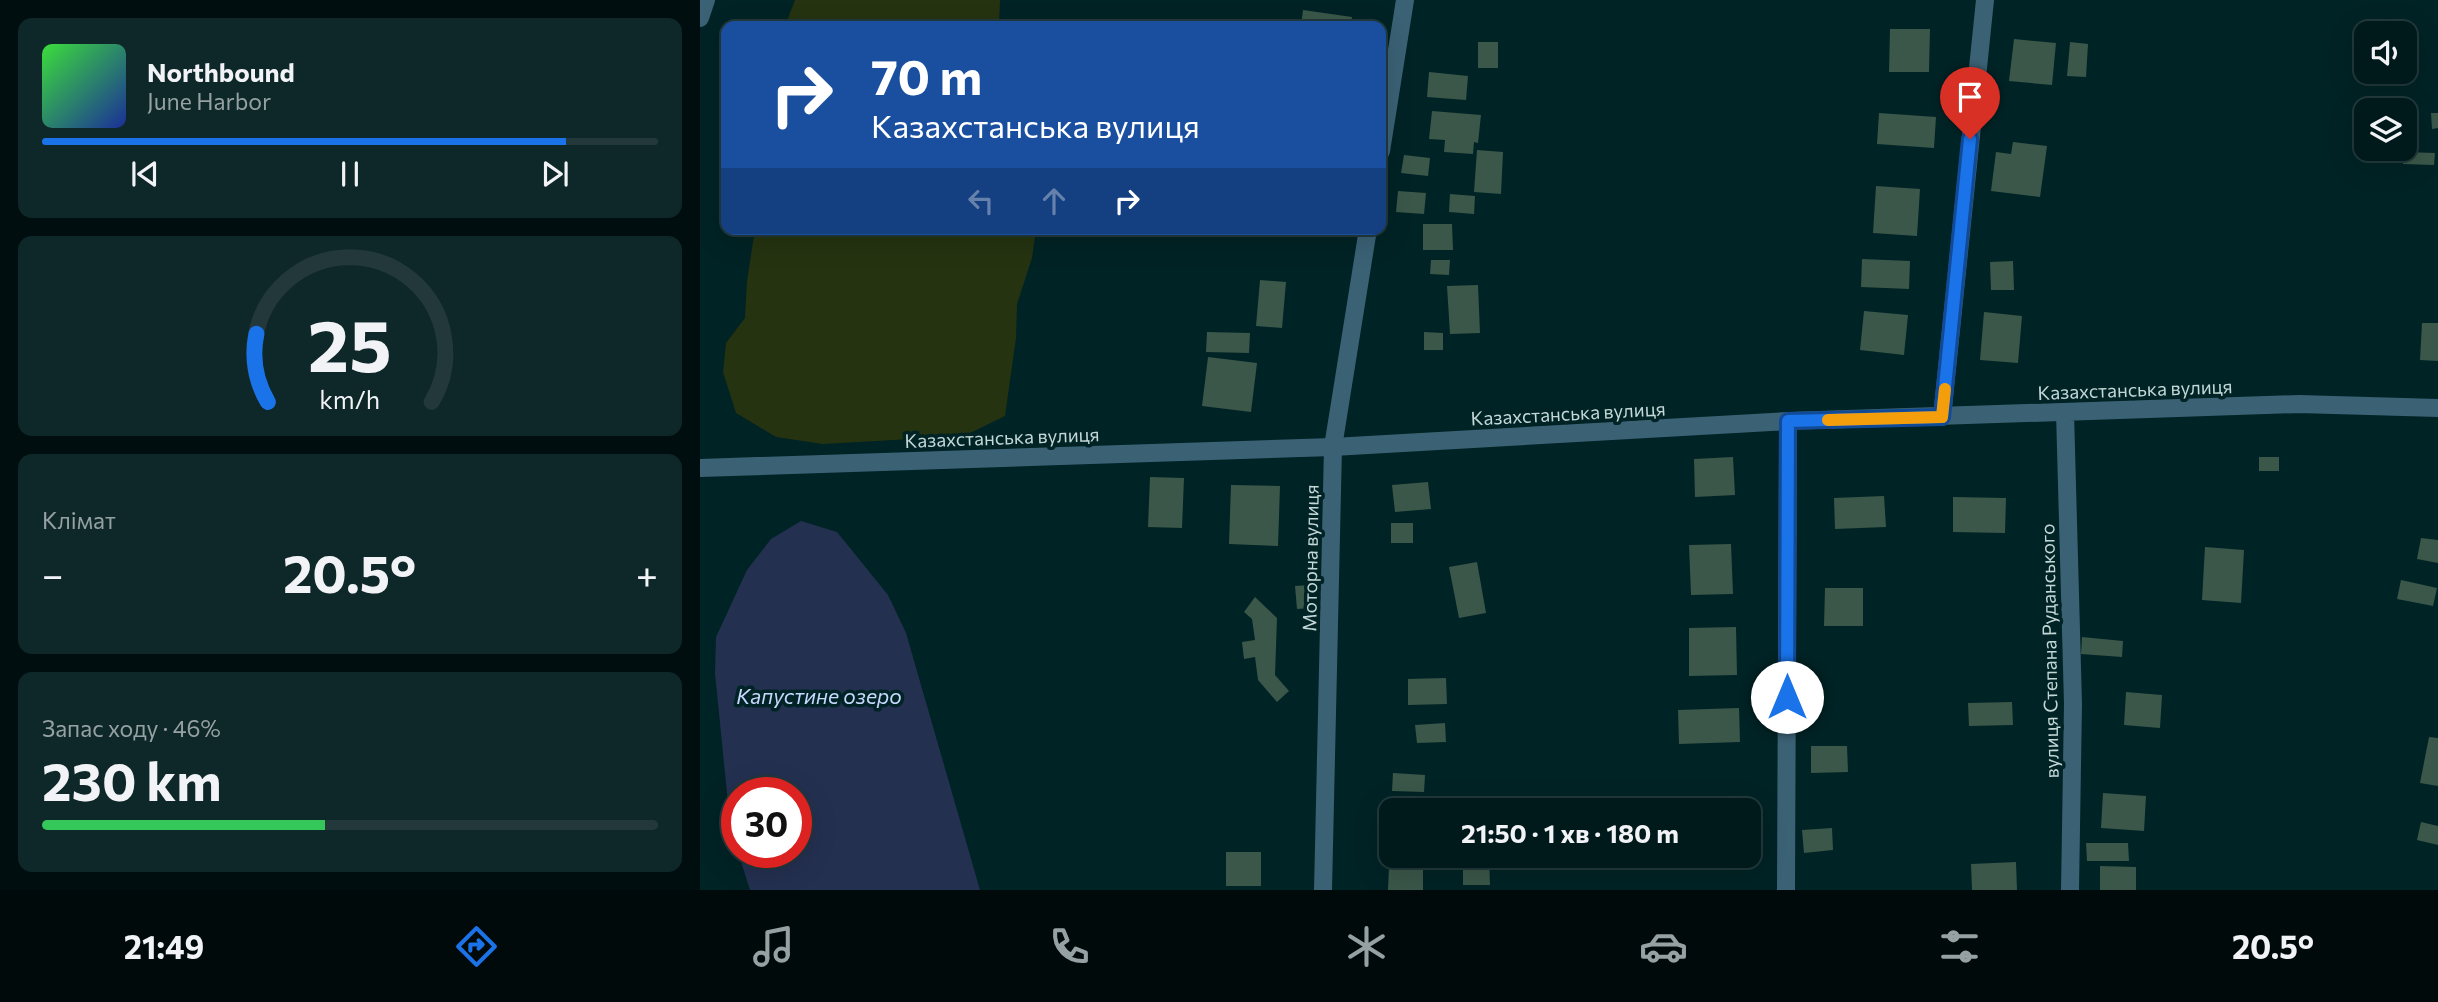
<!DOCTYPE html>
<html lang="uk">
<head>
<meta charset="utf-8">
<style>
  :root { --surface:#001a1c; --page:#0e2729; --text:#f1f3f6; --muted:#95a1a3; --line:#22383b; --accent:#1a73e8 }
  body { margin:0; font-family:Commissioner,sans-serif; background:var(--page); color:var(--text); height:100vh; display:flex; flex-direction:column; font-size:26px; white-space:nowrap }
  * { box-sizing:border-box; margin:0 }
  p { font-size:23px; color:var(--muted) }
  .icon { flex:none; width:38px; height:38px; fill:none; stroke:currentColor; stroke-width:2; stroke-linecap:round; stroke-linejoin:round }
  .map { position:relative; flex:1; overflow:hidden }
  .sheet { display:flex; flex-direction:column; gap:18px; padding:18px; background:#000e0f; width:700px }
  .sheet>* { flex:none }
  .guide { position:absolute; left:21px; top:21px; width:665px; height:214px; border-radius:14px; box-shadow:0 7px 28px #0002,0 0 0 2px var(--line); background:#1a4fa0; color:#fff; overflow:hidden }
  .buttons { position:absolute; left:1654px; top:21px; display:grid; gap:14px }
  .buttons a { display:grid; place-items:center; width:63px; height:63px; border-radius:14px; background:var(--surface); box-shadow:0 7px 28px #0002,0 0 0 2px var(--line); font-size:35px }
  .speed { position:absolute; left:21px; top:777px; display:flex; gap:14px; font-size:35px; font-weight:700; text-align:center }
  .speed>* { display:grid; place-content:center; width:91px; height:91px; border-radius:50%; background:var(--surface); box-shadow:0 7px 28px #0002,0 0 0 2px var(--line); line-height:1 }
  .speed .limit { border:10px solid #d22; background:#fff; color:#111 }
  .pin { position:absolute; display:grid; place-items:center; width:60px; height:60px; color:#fff; margin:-72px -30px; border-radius:50% 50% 50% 0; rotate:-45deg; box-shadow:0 0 7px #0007 }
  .pin .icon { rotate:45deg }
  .me { position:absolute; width:77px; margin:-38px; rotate:0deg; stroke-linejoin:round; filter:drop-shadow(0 0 5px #0008) }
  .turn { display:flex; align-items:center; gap:24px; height:147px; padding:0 35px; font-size:32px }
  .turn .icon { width:91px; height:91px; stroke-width:2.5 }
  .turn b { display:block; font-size:49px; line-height:60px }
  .lanes { display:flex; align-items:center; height:66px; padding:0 35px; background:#0003; justify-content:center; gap:35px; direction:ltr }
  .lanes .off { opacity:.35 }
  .big { font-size:52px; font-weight:700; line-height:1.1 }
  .sheet .card { flex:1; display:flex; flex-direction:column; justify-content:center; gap:10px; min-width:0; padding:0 24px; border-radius:14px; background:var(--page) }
  .sheet .dial { align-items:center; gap:0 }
  .dial svg { height:182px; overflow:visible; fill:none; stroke:var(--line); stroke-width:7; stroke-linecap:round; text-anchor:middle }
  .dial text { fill:var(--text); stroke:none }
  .song { display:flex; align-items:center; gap:21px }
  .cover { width:84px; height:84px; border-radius:10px; background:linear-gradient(135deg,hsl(120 70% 55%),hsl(230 70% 35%)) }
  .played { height:7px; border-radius:4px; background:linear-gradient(90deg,var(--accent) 85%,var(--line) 85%) }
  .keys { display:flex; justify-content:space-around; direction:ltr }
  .heat { display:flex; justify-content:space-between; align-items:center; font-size:38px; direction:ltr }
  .charge { height:10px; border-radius:5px; background:linear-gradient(90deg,#34c759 46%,var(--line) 0) }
  .trip { position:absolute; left:679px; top:798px; width:382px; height:70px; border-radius:14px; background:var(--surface); box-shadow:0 7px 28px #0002,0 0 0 2px var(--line); font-weight:700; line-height:70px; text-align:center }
  .menu { display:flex; height:112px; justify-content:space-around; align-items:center; background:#000a0b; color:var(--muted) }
  .menu .icon { width:49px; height:49px }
  .menu .selected { color:var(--accent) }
  .menu b { font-size:32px; color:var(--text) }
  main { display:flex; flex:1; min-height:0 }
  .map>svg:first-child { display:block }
  .green { fill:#253311 }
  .water { fill:#243050 }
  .building { fill:#3a5749 }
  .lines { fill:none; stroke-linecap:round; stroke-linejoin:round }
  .minor { stroke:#3b6175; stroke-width:18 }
  .tertiary { stroke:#3b6175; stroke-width:18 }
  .route-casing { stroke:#114b97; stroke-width:18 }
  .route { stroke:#1a73e8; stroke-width:12 }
  .slow { stroke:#f59e0b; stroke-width:12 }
  .labels { text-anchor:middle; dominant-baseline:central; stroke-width:7; stroke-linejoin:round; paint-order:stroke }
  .street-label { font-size:19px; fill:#c4d7d7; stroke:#002325 }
  .water-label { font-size:21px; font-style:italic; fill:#c8d7fd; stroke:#002325 }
</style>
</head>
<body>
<main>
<section class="sheet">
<div class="card">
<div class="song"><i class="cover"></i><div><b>Northbound</b><p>June Harbor</p></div></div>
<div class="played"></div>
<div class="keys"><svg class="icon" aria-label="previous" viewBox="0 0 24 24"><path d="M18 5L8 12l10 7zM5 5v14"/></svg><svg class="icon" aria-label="pause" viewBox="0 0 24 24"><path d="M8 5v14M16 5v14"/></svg><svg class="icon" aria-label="next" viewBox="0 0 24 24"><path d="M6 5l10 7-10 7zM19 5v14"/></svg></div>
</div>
<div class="card dial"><svg viewBox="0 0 100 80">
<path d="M14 69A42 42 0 1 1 86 69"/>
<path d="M14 69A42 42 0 0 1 9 39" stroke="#1a73e8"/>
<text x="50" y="56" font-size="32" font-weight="700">25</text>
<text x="50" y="72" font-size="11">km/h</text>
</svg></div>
<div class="card"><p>Клімат</p>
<div class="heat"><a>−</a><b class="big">20.5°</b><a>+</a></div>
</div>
<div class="card"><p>Запас ходу · 46%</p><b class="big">230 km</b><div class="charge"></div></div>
</section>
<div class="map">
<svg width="1738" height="890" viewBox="0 0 1738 890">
  <rect width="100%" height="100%" fill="#002325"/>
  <path class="green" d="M 95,0 L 300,0 L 299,26 L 85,26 Z
    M 55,229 L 336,229 L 332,258 L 317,304 L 316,338 L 305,416 L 264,436 L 123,444 L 76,437 L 36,413 L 23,372 L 26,343 L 45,318 L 47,281 Z"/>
  <path class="water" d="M 101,521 L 137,532 L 188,595 L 206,633 L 280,890 L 50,890 L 38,852 L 96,852 L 96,793 L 37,793 L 37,847 L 30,823 L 15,673 L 16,637 L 47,570 L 71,539 Z"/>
  <path class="building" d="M 603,10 L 652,17 L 651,26 L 601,26 Z
    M 1190,29 L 1230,29 L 1229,72 L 1189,72 Z
    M 1314,39 L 1356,43 L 1352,85 L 1309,81 Z
    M 778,42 L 798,42 L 798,68 L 778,68 Z
    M 1370,42 L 1388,44 L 1386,77 L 1367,76 Z
    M 729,72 L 768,76 L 766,100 L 727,97 Z
    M 732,111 L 781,115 L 778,143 L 774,142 L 773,154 L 744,152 L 745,140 L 729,139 Z
    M 1179,113 L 1236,117 L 1234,148 L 1177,144 Z
    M 1731,113 L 1738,113 L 1738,128 L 1732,129 Z
    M 1313,142 L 1347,146 L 1340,197 L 1291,191 L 1296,152 L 1311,154 Z
    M 777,150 L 803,152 L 801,194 L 774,192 Z
    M 1704,152 L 1735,153 L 1734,165 L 1703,164 Z
    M 704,155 L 730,158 L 728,176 L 701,173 Z
    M 1176,186 L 1220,189 L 1217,236 L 1173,233 Z
    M 698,191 L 726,193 L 724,214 L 696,212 Z
    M 750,194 L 775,196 L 774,214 L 749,212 Z
    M 723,224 L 752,224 L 753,250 L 723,250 Z
    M 1162,259 L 1210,261 L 1209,289 L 1161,287 Z
    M 731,260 L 750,260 L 749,275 L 730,274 Z
    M 1313,261 L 1314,290 L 1291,290 L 1290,262 Z
    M 560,280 L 586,282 L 582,328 L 556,326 Z
    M 778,285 L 780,333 L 750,334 L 747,286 Z
    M 1164,311 L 1208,315 L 1204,355 L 1160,350 Z
    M 1284,312 L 1322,316 L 1318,363 L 1280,360 Z
    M 1722,323 L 1738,323 L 1738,361 L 1720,360 Z
    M 507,332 L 550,333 L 549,353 L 506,352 Z
    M 724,332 L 743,333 L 743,350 L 724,350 Z
    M 508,357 L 557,363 L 551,412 L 502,406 Z
    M 1033,457 L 1035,495 L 995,497 L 994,459 Z
    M 1559,457 L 1579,457 L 1579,471 L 1559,471 Z
    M 450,477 L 484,478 L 482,528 L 448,527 Z
    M 728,482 L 731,509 L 695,512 L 692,485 Z
    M 531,485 L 580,486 L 578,546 L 529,544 Z
    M 1184,496 L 1186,527 L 1135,529 L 1134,498 Z
    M 1253,497 L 1306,498 L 1305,533 L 1253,532 Z
    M 691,523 L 713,523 L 713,543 L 691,543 Z
    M 1721,538 L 1738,540 L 1738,563 L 1717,559 Z
    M 1031,544 L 1033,594 L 991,595 L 989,545 Z
    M 1505,547 L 1544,550 L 1541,603 L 1502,600 Z
    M 777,562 L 786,613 L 759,618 L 749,567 Z
    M 1701,580 L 1737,588 L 1733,606 L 1697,599 Z
    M 609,585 L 611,608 L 597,609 L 595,586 Z
    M 1125,588 L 1163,588 L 1163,626 L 1124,626 Z
    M 555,597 L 577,618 L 575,675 L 589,691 L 577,702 L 558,680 L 555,657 L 544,659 L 542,642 L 555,640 L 552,619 L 544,612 Z
    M 1036,627 L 1037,675 L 989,676 L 989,628 Z
    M 1382,637 L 1423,641 L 1422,657 L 1381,654 Z
    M 746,678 L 747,704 L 708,705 L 708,679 Z
    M 1426,692 L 1462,695 L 1460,728 L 1424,725 Z
    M 1312,702 L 1313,725 L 1269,726 L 1268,703 Z
    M 1039,708 L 1040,742 L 979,744 L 978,710 Z
    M 745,723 L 746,742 L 717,743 L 715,725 Z
    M 1729,737 L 1738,738 L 1738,786 L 1720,783 Z
    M 1111,746 L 1147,746 L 1148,772 L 1111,773 Z
    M 693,773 L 725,775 L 724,792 L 692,791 Z
    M 1403,793 L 1446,796 L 1444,831 L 1401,828 Z
    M 714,802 L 743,803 L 743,810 L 714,810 Z
    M 1721,822 L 1738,826 L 1738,845 L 1717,840 Z
    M 1132,828 L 1133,850 L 1104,853 L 1102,830 Z
    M 1386,843 L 1428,843 L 1429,861 L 1387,861 Z
    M 526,852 L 561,852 L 561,886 L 526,886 Z
    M 763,856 L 789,856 L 790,885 L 763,885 Z
    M 1316,862 L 1317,890 L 1272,890 L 1271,864 Z
    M 1400,866 L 1436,867 L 1436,890 L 1400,890 Z
    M 689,867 L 723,868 L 723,890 L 688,890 Z"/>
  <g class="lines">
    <path class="minor" d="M 0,18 L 6,0
      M 1365,412 L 1373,704 L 1370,890
      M 1242,417 L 1285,0
      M 0,468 L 633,447 L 1088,421 L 1599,404 L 1738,408
      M 1086,890 L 1088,421"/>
    <path class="tertiary" d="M 681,151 L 705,0
      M 623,890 L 633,447 L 668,229"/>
  </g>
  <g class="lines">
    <g class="route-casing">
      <path id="route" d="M 1087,697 L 1088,421 L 1242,417 L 1270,139"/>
    </g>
    <use href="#route" class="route"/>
    <path class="slow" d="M 1128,420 L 1242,417 L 1245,389"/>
  </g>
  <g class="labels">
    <g class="street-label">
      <text transform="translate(1435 389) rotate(-2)">Казахстанська вулиця</text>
      <text transform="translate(868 413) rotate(-3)">Казахстанська вулиця</text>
      <text transform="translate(302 437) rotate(-2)">Казахстанська вулиця</text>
      <text transform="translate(610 558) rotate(-89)">Моторна вулиця</text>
      <text transform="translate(1349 651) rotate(-91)">вулиця Степана Руданського</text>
    </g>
    <g class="water-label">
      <text x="119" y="695">Капустине озеро</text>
    </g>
  </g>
</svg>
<div class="buttons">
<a><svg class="icon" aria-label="sound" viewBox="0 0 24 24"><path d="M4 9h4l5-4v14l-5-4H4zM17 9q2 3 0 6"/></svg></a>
<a><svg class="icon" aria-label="layers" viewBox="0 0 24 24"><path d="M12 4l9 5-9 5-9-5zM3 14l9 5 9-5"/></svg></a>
</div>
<div class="speed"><div class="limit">30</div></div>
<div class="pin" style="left:1270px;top:139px;background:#d93025"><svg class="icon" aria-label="arrive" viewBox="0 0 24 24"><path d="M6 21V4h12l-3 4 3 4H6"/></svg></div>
<svg class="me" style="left:1087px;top:697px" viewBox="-20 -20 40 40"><circle r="19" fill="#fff"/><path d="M0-13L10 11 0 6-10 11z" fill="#1a73e8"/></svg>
<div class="trip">21:50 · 1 хв · 180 m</div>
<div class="guide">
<div class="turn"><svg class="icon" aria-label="right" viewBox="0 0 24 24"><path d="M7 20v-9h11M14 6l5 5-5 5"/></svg><div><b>70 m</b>Казахстанська вулиця</div></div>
<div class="lanes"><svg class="icon off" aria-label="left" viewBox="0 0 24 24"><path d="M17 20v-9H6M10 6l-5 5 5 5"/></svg><svg class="icon off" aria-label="ahead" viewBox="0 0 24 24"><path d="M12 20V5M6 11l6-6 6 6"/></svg><svg class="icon" aria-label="right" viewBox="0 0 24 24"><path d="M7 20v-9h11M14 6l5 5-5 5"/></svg></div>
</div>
</div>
</main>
<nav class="menu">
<b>21:49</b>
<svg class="icon selected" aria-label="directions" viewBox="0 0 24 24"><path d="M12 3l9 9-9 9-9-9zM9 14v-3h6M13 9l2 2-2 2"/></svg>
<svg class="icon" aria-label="music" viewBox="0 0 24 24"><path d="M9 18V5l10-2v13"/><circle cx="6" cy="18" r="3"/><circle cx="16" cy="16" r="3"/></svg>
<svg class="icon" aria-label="phone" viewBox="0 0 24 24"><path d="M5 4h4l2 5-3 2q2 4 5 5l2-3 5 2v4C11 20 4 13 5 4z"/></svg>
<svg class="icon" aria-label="climate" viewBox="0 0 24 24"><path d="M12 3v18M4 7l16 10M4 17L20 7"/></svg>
<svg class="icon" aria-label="car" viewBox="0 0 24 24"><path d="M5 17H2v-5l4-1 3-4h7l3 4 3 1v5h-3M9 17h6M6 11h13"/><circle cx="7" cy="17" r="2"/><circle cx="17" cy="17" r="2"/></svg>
<svg class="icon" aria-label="filters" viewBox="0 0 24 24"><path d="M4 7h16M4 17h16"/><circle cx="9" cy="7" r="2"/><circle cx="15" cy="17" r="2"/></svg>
<b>20.5°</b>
</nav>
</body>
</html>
